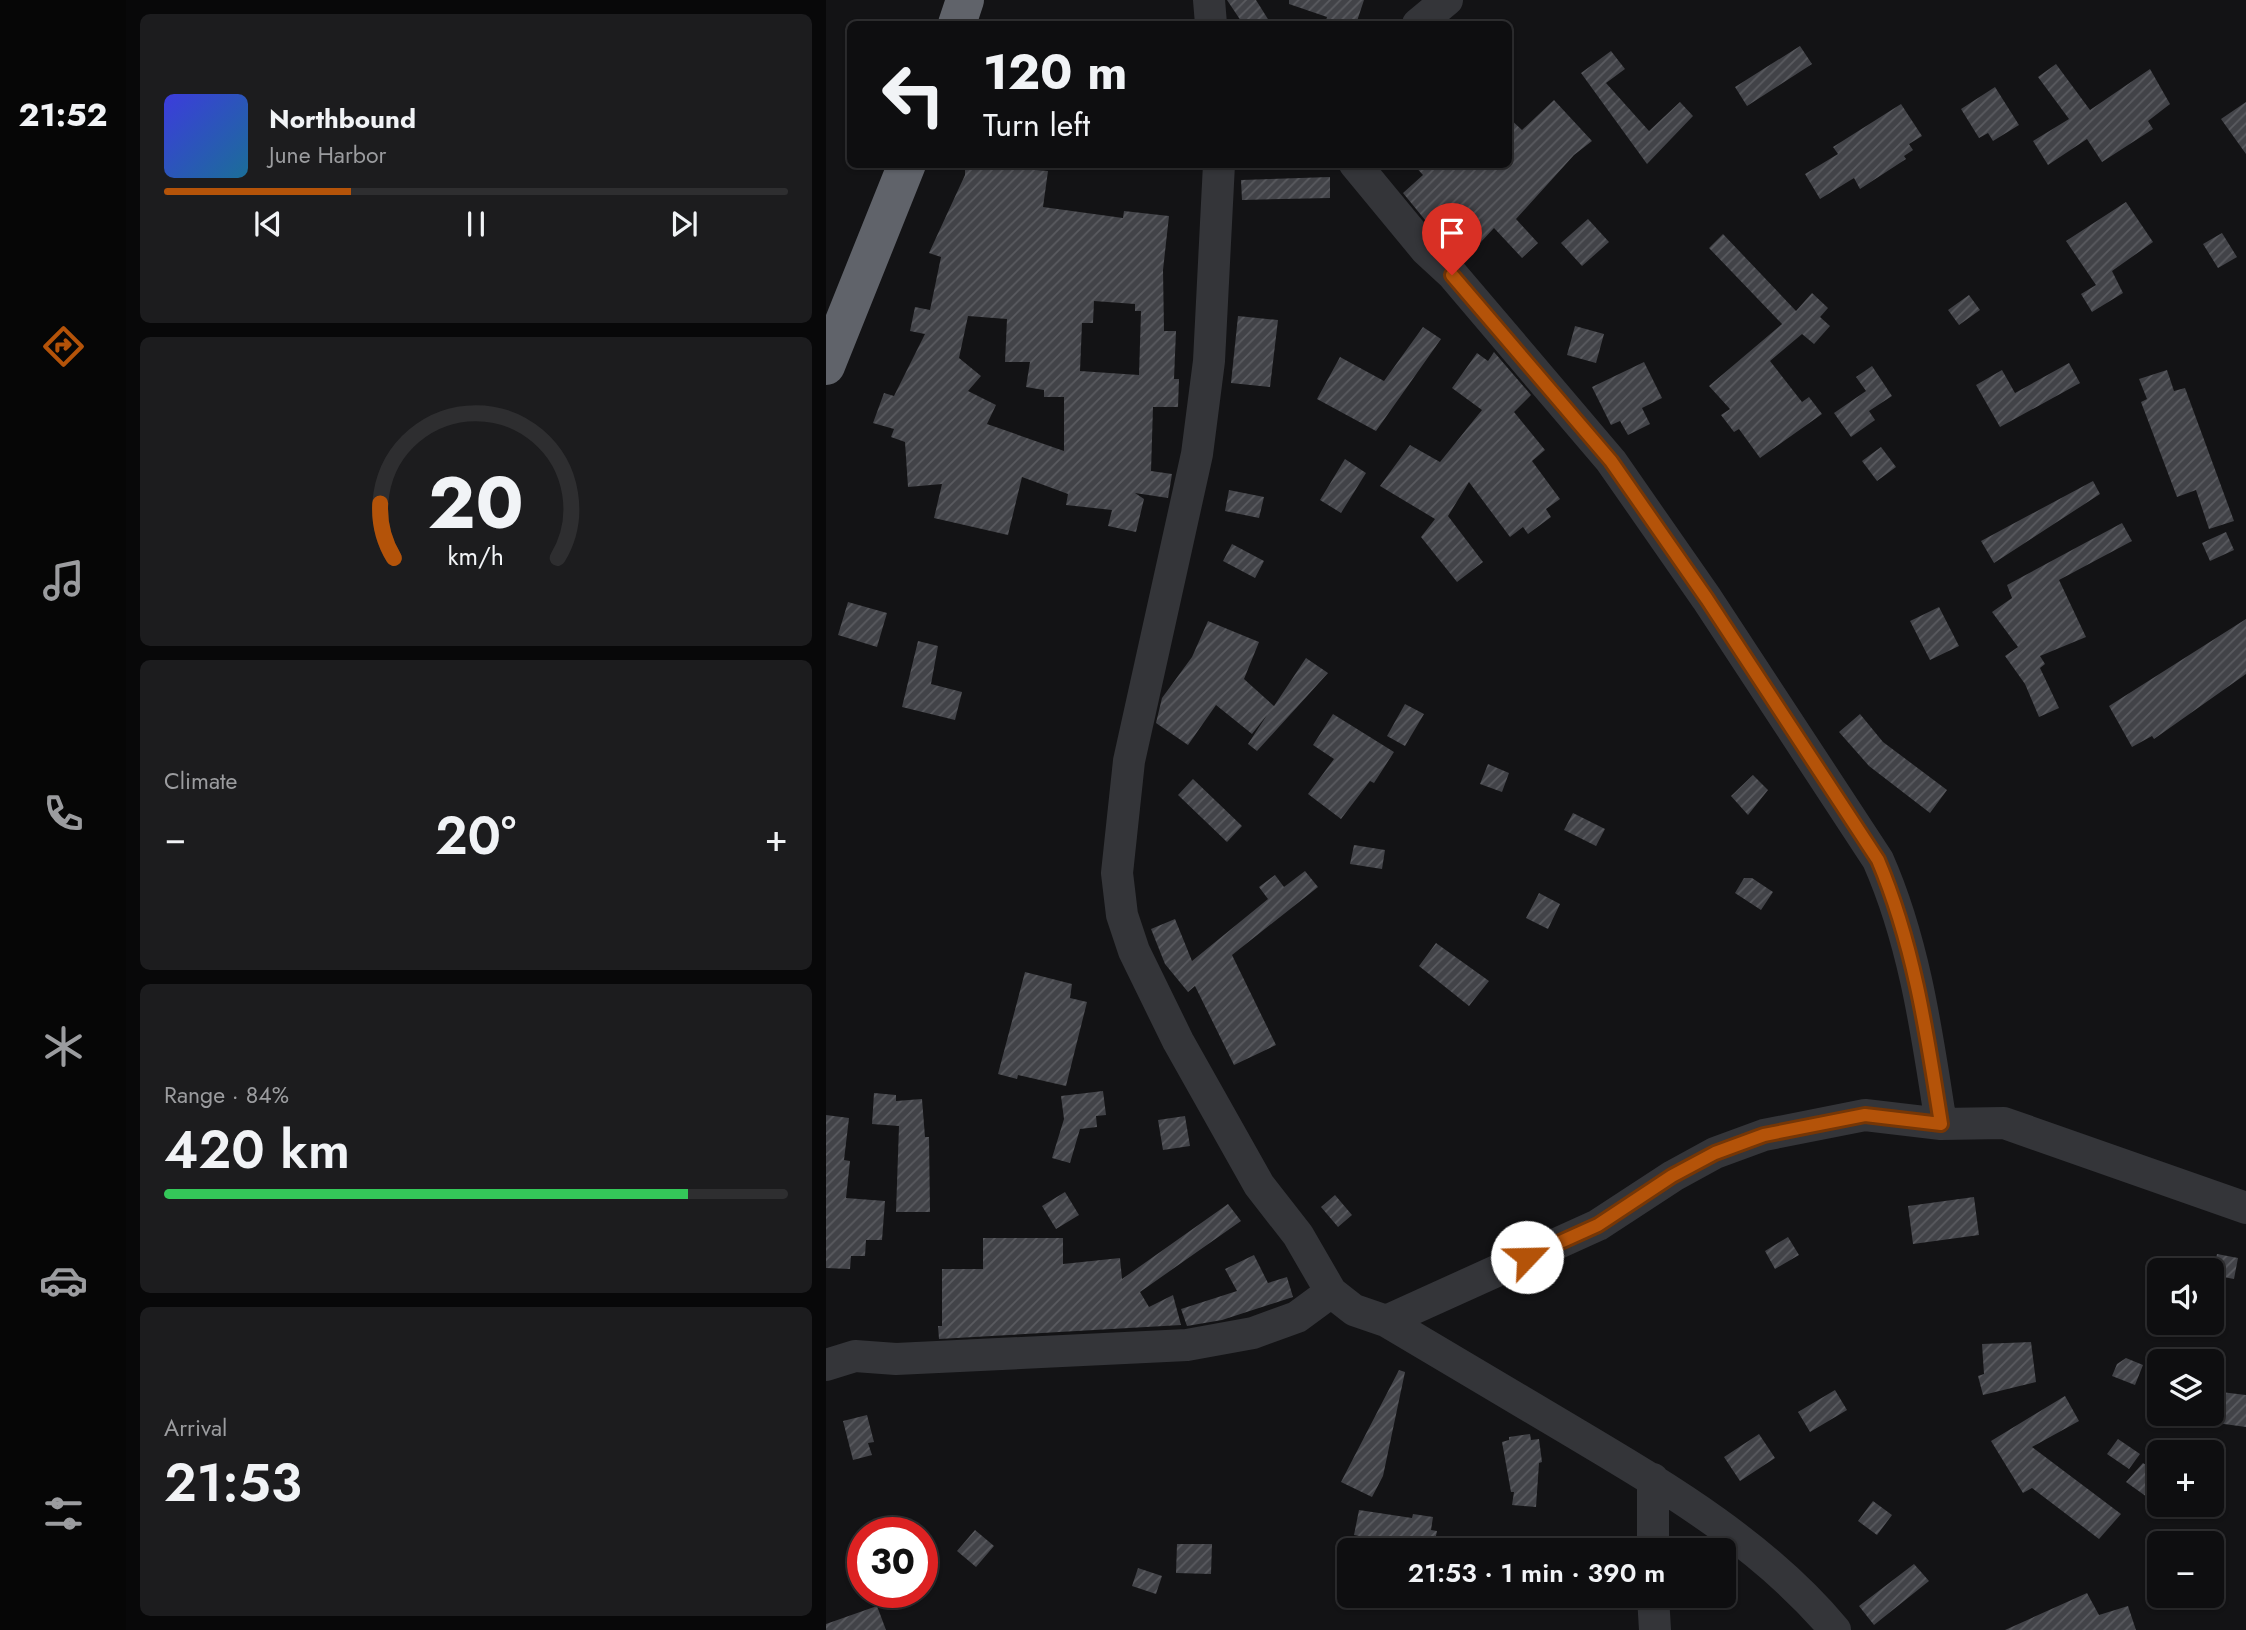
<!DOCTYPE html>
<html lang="en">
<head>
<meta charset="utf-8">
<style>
  :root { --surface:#0e0e10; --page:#1c1c1e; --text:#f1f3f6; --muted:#9b9c9f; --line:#2e2e30; --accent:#b45309 }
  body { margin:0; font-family:Jost,sans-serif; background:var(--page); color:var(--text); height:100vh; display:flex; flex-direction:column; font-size:26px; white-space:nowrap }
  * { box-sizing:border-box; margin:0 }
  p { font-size:23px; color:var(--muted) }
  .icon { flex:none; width:38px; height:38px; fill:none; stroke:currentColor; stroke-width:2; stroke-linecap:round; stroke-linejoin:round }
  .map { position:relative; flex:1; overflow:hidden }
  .sheet { display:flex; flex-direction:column; gap:14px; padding:14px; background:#080809; width:700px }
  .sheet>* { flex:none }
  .guide { position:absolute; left:21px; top:21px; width:665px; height:147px; border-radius:10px; box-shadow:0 2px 5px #0004,0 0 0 2px var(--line); background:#0e0e10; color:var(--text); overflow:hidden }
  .buttons { position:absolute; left:1321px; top:1258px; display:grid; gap:14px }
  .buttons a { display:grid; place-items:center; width:77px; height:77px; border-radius:10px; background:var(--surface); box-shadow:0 2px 5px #0004,0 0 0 2px var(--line); font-size:35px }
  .speed { position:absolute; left:21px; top:1517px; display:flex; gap:14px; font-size:35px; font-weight:700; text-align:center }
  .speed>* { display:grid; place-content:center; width:91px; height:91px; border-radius:50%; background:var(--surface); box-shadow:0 2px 5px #0004,0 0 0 2px var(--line); line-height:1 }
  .speed .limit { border:10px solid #d22; background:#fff; color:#111 }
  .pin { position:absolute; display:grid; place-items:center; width:60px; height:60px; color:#fff; margin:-72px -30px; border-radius:50% 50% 50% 0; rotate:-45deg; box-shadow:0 0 7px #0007 }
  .pin .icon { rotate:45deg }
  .me { position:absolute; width:77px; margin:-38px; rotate:66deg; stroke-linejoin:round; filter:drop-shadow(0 0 5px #0008) }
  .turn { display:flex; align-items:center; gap:24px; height:147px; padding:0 21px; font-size:32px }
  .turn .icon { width:91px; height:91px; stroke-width:2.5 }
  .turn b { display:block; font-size:49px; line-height:60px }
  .big { font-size:52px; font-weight:600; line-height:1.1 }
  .sheet .tile { flex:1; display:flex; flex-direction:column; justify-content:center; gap:10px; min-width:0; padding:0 24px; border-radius:10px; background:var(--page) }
  .sheet .dial { align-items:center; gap:0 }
  .dial svg { height:182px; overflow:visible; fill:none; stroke:var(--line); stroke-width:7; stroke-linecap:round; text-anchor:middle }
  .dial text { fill:var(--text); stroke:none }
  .song { display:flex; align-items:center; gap:21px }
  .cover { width:84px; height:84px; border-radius:10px; background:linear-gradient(135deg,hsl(240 70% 55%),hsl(200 70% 35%)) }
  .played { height:7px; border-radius:4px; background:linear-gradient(90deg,var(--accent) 30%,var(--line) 30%) }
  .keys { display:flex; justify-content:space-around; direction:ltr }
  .heat { display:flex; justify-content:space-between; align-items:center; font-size:38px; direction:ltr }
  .charge { height:10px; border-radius:5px; background:linear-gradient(90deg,#34c759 84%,var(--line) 0) }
  .trip { position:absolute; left:511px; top:1538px; width:399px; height:70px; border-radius:10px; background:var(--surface); box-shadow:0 2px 5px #0004,0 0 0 2px var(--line); font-weight:600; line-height:70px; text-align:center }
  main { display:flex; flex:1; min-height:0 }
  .tab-bar { display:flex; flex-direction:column; width:126px; justify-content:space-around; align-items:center; background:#060606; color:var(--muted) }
  .tab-bar .icon { width:49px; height:49px }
  .tab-bar .on { color:var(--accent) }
  .tab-bar b { font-size:32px; color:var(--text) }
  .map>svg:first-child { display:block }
  .building { fill:url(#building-hatch); fill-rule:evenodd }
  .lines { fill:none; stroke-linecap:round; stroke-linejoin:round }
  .minor { stroke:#343539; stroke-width:32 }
  .highway { stroke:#60636a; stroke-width:38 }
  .route-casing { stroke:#753606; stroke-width:18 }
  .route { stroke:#b45309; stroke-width:12 }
</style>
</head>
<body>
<main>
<nav class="tab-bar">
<b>21:52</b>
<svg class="icon on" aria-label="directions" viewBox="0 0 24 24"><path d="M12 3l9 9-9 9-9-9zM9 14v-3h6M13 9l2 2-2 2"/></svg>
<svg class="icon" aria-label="music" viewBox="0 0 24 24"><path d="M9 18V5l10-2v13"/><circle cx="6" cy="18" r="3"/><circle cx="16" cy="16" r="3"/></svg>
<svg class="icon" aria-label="phone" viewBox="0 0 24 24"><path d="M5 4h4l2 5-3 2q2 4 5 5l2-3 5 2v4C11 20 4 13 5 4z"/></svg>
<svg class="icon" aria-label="climate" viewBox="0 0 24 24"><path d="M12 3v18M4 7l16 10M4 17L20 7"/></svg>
<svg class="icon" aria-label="car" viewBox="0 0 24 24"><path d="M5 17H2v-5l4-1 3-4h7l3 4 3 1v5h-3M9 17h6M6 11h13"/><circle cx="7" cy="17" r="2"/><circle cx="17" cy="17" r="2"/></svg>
<svg class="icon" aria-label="filters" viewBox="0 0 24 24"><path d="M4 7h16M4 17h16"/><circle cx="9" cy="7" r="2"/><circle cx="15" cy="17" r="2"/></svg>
</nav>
<section class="sheet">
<div class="tile">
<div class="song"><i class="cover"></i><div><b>Northbound</b><p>June Harbor</p></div></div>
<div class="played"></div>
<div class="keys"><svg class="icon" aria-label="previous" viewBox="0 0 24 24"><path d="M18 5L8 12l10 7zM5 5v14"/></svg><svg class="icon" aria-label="pause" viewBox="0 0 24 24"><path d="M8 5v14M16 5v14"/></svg><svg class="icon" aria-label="next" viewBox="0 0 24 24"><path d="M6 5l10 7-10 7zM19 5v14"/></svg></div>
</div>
<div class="tile dial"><svg viewBox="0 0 100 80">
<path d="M14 69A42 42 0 1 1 86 69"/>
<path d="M14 69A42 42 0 0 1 8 45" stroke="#b45309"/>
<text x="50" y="56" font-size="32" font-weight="700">20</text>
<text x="50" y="72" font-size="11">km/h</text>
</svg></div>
<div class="tile"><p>Climate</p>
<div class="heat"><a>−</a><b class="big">20°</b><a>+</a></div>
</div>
<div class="tile"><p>Range · 84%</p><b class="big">420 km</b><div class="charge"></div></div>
<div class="tile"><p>Arrival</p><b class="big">21:53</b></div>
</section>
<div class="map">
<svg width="1420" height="1630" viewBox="0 0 1420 1630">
  <defs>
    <pattern id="building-hatch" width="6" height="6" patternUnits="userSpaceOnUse" patternTransform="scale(1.75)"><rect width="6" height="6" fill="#424348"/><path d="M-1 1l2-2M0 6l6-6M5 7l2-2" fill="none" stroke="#5a5b60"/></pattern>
  </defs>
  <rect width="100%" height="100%" fill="#131315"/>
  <path class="building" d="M 401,0 L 430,0 L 445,24 L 417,24 Z
    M 463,0 L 538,0 L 530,24 L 499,24 L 501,17 L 463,4 Z
    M 974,46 L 986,64 L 921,106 L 909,87 Z
    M 785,51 L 799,69 L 780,83 L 823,131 L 854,102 L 867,116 L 821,164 L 755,73 Z
    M 1230,64 L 1264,110 L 1324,69 L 1344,104 L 1322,121 L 1327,129 L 1276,162 L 1261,139 L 1222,165 L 1207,141 L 1243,119 L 1212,77 Z
    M 1169,87 L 1193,125 L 1167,141 L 1162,133 L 1153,138 L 1135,109 Z
    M 728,100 L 766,141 L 748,155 L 690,219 L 712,243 L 696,258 L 668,228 L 638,260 L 613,237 L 577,193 L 597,175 L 587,164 L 682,164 L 682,117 L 696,130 Z
    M 1420,102 L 1420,154 L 1395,119 Z
    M 1075,104 L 1096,136 L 1083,144 L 1087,150 L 1078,156 L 1080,159 L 1034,189 L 1028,178 L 994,199 L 979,174 L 1012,154 L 1007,147 Z
    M 139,164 L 222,171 L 217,207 L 297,218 L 298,211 L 343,216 L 337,270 L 338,331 L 350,331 L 348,379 L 353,379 L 352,407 L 327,407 L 325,471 L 346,474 L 342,498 L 309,493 L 318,499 L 310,532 L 282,526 L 286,510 L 240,505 L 242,494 L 196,477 L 182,535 L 108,518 L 116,484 L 82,487 L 79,442 L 65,437 L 68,429 L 47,423 L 58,393 L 68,396 L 99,334 L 84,331 L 89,307 L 104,310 L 115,257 L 103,253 L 139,175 ZM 268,301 L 309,304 L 309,311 L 315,311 L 313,375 L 254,371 L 256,323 L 267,323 ZM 142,316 L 181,319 L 179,362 L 204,362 L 200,387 L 218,390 L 218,397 L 238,397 L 238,451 L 161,424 L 170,405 L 142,391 L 155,376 L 133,358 Z
    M 504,177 L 504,198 L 416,200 L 415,180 Z
    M 1300,202 L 1327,242 L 1286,271 L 1297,293 L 1266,312 L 1255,294 L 1270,285 L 1240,241 Z
    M 762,219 L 783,242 L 756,266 L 735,243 Z
    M 1396,233 L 1411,257 L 1392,268 L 1377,244 Z
    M 897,234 L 970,311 L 986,293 L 1002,308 L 994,317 L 1004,326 L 988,344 L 976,334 L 944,361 L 976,402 L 983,397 L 996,414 L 934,458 L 913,429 L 908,432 L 895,415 L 904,409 L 883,386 L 956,324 L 883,248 Z
    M 1143,295 L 1154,310 L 1133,325 L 1122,310 Z
    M 412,316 L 452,320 L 444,387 L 405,383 Z
    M 749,326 L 778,334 L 770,363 L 741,355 Z
    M 597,327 L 615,339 L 550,431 L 491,399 L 514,357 L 558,381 Z
    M 668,352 L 705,395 L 688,412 L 719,450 L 706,461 L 734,499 L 720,509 L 725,517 L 702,534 L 697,527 L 684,537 L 643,482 L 622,516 L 657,562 L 631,582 L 595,537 L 609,519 L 554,486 L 584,445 L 614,462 L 656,410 L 626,388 L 651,353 L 662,361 Z
    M 818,362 L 836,398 L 816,408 L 824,424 L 802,435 L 794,421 L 785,425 L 766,387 Z
    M 1243,363 L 1254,383 L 1174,427 L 1150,385 L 1176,370 L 1189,393 Z
    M 1046,366 L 1066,396 L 1043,411 L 1049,420 L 1025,437 L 1008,413 L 1040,391 L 1030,377 Z
    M 1341,370 L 1348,391 L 1359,388 L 1408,521 L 1383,529 L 1370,490 L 1351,497 L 1315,402 L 1321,399 L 1313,379 Z
    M 1055,447 L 1070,467 L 1051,481 L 1036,461 Z
    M 519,459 L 540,473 L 515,513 L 494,500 Z
    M 1267,481 L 1274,494 L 1168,563 L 1155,541 Z
    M 403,490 L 438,497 L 433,518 L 399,511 Z
    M 1296,523 L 1306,541 L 1233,580 L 1260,637 L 1214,656 L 1219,664 L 1214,668 L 1233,708 L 1213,717 L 1199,684 L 1179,656 L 1192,647 L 1166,612 L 1186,598 L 1181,585 Z
    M 1400,532 L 1408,550 L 1384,561 L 1376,543 Z
    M 406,544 L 438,561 L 429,578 L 397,561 Z
    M 22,602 L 61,613 L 51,647 L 12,635 Z
    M 1113,607 L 1133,646 L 1104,660 L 1084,621 Z
    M 1420,619 L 1420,674 L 1328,739 L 1326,736 L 1306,747 L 1283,706 Z
    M 382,621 L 433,642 L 418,679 L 448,706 L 480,658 L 502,673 L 431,751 L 422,744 L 441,715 L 426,734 L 390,705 L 362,745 L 330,723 L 336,698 L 366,657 Z
    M 92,641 L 112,646 L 105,684 L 136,692 L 129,720 L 76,707 Z
    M 579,704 L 598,714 L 579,746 L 561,736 Z
    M 507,714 L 568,752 L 548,783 L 544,781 L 515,819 L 482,794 L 508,759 L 487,745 Z
    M 1034,714 L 1057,742 L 1121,790 L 1104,813 L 1043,766 L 1013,732 Z
    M 662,764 L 683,773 L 676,792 L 654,784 Z
    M 927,775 L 942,790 L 922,815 L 905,796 Z
    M 367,779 L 416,826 L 401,842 L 352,795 Z
    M 747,813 L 779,829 L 770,846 L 738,830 Z
    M 528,845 L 559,850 L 556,869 L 524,864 Z
    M 479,871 L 492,887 L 406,955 L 450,1045 L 408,1065 L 369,986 L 362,992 L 339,964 L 325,929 L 349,919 L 366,961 L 442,899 L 433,887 L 449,875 L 458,887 Z
    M 918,878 L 926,878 L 947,892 L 935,910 L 909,893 Z
    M 713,893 L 734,904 L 722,929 L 700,918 Z
    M 610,943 L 663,981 L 643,1006 L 593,966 Z
    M 199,972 L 246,984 L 244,998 L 261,1002 L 240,1086 L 192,1075 L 191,1079 L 172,1074 Z
    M 277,1091 L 280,1115 L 270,1116 L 271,1127 L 254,1129 L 244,1163 L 226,1158 L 238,1119 L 235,1096 Z
    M 48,1093 L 70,1095 L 70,1101 L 96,1099 L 99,1137 L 103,1137 L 104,1212 L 70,1212 L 73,1126 L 46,1124 Z
    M 0,1115 L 23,1118 L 18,1160 L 24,1161 L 20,1198 L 59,1201 L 56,1240 L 40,1240 L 39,1256 L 25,1256 L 24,1269 L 0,1268 Z
    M 359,1116 L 364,1146 L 337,1150 L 332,1120 Z
    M 239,1192 L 253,1215 L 230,1229 L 216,1206 Z
    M 509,1195 L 526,1215 L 512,1227 L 495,1207 Z
    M 1148,1197 L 1153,1235 L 1087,1244 L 1082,1206 Z
    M 402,1204 L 415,1221 L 314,1292 L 323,1307 L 347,1295 L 355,1325 L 113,1339 L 112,1326 L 116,1326 L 116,1269 L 157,1269 L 157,1238 L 237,1238 L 237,1264 L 294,1258 L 296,1279 Z
    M 962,1237 L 973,1255 L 949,1269 L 939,1251 Z
    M 1391,1254 L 1412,1258 L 1408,1279 L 1387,1275 Z
    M 428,1255 L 442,1283 L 461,1277 L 467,1297 L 396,1320 L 361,1326 L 355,1309 L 411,1291 L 399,1269 Z
    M 1205,1342 L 1210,1382 L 1157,1395 L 1152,1376 L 1158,1374 L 1156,1344 Z
    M 1300,1358 L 1317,1365 L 1309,1385 L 1286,1376 L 1291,1364 Z
    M 573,1370 L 579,1372 L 557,1476 L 546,1497 L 515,1482 Z
    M 1009,1390 L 1021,1410 L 984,1432 L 972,1412 Z
    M 1395,1392 L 1420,1395 L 1420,1427 L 1391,1423 Z
    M 1239,1396 L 1253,1421 L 1206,1447 L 1295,1514 L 1273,1539 L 1206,1488 L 1197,1493 L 1165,1441 Z
    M 41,1415 L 48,1442 L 42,1443 L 46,1455 L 27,1460 L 17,1421 Z
    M 704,1434 L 705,1440 L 713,1439 L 716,1462 L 713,1463 L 710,1507 L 686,1505 L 688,1492 L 685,1492 L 676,1442 L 683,1440 L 683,1437 Z
    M 933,1434 L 949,1458 L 914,1481 L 898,1457 Z
    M 1292,1439 L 1314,1454 L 1303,1469 L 1281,1454 Z
    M 1317,1463 L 1334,1475 L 1334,1480 L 1321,1497 L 1300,1482 Z
    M 1047,1501 L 1066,1515 L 1051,1535 L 1032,1521 Z
    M 533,1510 L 586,1518 L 587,1514 L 607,1517 L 605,1530 L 611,1531 L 607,1550 L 563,1550 L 564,1542 L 528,1535 Z
    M 149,1530 L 168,1546 L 150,1567 L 131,1551 Z
    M 351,1544 L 386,1544 L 385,1574 L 350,1573 Z
    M 1088,1564 L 1103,1581 L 1048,1625 L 1033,1606 Z
    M 312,1568 L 336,1576 L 330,1594 L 306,1586 Z
    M 1261,1593 L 1273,1615 L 1302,1606 L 1310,1630 L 1179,1630 Z
    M 51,1606 L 60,1630 L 0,1630 L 0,1624 Z"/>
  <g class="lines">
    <path class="minor" d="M 383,0 L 385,24
      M 592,24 L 621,0
      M 393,164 L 383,361 L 371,454 L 303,761 L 291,873 L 296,915 L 308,951 L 352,1041 L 433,1185 L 472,1235 L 505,1292 L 528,1310 L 560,1321 C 622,1358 685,1395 747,1432 C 841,1488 938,1545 1009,1630
      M 529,164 L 600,250 L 626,274 L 785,461 L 881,599 L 1052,860 C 1089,944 1101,1034 1115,1124
      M 560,1321 L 772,1225 L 847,1176 L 889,1153 L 938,1135 L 1039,1115 L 1115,1124 L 1178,1123 L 1420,1208
      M 0,1365 L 29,1356 L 70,1359 L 361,1345 L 427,1333 L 471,1317 L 505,1292
      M 827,1550 L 827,1479
      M 827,1596 L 829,1630"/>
    <path class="highway" d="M 131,24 L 139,0
      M 0,366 L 81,164"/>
  </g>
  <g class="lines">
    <g class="route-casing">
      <path id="route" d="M 626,275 L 785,461 L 881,599 L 1052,860 C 1088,945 1101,1034 1115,1124 L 1039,1115 L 938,1135 L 889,1153 L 846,1176 L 772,1225 L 701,1257"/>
    </g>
    <use href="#route" class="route"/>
  </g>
</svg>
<div class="buttons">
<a><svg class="icon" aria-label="sound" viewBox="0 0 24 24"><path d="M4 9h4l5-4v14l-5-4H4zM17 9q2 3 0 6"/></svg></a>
<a><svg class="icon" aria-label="layers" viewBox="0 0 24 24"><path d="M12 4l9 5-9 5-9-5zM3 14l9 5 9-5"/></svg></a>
<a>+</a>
<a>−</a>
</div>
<div class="speed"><div class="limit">30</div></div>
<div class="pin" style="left:626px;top:275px;background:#d93025"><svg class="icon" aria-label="arrive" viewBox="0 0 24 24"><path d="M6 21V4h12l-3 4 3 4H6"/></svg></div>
<svg class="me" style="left:701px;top:1257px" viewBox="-20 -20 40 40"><circle r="19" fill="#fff"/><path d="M0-13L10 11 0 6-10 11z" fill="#b45309"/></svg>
<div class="trip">21:53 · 1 min · 390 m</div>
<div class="guide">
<div class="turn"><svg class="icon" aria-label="left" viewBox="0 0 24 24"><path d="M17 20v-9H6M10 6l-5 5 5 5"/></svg><div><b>120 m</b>Turn left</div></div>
</div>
</div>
</main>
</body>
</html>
